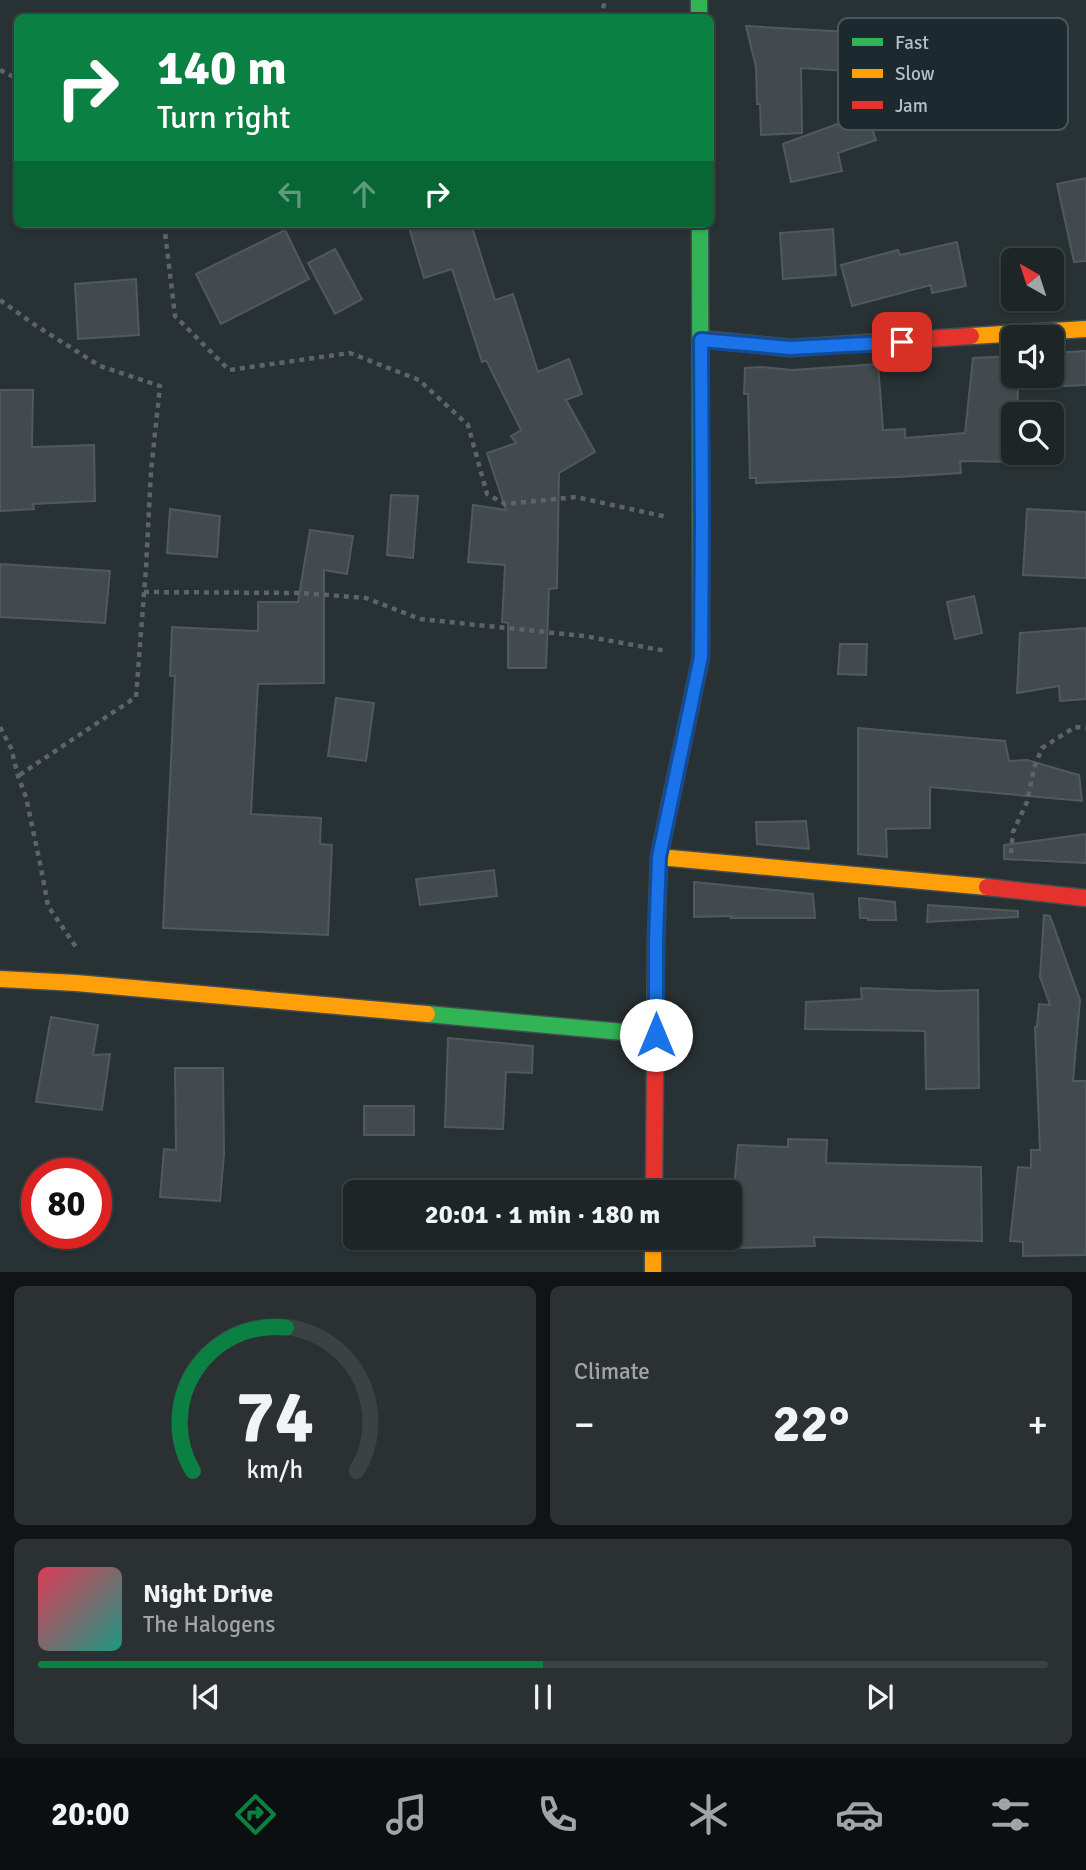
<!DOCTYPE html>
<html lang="en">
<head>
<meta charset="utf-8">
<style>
  :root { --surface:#1e2527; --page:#2b3133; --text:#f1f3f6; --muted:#a1a5a7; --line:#3c4244; --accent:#0b8043 }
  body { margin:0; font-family:Signika,sans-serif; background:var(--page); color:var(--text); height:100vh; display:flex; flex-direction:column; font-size:26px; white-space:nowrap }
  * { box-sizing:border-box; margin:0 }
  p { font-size:23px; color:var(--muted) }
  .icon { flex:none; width:38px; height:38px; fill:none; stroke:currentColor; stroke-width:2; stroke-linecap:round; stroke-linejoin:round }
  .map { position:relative; height:1272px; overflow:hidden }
  .drawer { display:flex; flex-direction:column; gap:14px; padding:14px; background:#101415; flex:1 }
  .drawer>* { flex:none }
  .guide { position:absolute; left:14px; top:14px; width:700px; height:214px; border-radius:10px; box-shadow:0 2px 5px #0004,0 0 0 2px var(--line); background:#0b8043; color:#fff; overflow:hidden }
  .needle { width:46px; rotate:321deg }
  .tools { position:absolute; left:1001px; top:248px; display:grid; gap:14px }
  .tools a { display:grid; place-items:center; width:63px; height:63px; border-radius:10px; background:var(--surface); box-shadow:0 2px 5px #0004,0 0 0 2px var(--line); font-size:35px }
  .speed { position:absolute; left:21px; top:1158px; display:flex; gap:14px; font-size:35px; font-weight:700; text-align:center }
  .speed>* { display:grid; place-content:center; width:91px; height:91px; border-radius:50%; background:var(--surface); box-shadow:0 2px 5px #0004,0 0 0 2px var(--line); line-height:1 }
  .speed .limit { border:10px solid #d22; background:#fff; color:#111 }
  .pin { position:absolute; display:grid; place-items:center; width:60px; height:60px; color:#fff; margin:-30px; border-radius:14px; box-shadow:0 4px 10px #0006 }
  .me { position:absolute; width:77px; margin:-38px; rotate:0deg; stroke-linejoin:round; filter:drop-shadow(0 0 5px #0008) }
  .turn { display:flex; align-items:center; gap:24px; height:147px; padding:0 28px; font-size:32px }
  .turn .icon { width:91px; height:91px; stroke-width:2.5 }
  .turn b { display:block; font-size:49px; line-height:60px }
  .lanes { display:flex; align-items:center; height:66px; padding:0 28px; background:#0003; justify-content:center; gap:35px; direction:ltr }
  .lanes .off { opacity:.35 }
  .big { font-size:52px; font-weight:700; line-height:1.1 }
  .drawer .widget { flex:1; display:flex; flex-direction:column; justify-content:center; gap:10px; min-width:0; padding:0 24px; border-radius:10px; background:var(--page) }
  .drawer .dial { align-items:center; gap:0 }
  .dial svg { height:182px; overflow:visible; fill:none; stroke:var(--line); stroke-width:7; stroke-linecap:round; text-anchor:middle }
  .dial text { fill:var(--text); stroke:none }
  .song { display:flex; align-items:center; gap:21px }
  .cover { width:84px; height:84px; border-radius:10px; background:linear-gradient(135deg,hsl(350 70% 55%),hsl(170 70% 35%)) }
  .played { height:7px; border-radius:4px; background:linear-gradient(90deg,var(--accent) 50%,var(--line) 50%) }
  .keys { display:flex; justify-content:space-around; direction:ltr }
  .heat { display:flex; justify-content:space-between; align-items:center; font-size:38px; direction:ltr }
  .drawer .tiles { flex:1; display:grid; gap:14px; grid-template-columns:1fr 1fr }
  .widget:last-child { grid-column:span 2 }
  .trip { position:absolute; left:343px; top:1180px; width:399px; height:70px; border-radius:10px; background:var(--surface); box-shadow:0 2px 5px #0004,0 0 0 2px var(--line); font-weight:700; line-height:70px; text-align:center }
  .tab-bar { display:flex; height:112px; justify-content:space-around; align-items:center; background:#0c0f10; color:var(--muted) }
  .tab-bar .icon { width:49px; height:49px }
  .tab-bar .active { color:var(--accent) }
  .tab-bar b { font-size:32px; color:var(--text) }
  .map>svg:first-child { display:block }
  .building { fill:#424a4d; stroke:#50595c; stroke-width:2 }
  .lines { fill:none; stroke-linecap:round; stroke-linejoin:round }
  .fast-casing { stroke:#464d4f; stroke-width:19 }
  .slow-casing { stroke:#464d4f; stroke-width:19 }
  .jam-casing { stroke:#464d4f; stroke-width:19 }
  .path { stroke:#5c6467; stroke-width:4.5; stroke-dasharray:5 5; stroke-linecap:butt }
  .fast { stroke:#30b455; stroke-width:16 }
  .slow { stroke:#ff9f0a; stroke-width:16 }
  .jam { stroke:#e5322d; stroke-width:16 }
  .route-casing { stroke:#114b97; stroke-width:18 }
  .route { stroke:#1a73e8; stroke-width:12 }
  .key { fill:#1c292f; stroke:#49565c; stroke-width:2 }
  .key-label { font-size:19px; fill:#b2bfc6 }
</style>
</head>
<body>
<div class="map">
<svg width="1086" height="1272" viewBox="0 0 1086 1272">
  <rect width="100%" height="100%" fill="#283134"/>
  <path class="building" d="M 746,26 L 849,32 L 846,71 L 801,68 L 802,133 L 761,135 L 760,104 L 757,104 L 756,67 Z
    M 867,113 L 876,140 L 838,153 L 842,171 L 791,182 L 783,144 Z
    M 1086,178 L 1086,261 L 1074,262 L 1057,184 Z
    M 408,224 L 471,224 L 495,300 L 513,294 L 538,372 L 569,359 L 582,394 L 566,400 L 595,452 L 559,473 L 557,588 L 549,589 L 546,668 L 508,668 L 508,623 L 502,622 L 505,565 L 468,562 L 473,505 L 506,510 L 487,453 L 516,443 L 511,436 L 521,430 L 486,360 L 482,362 L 452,269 L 424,278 Z
    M 833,229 L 836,275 L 783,279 L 780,233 Z
    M 285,230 L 309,279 L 221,324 L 196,274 Z
    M 957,242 L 966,286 L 932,293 L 931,285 L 852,306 L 841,265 L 898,250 L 900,255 Z
    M 335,249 L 362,299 L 335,314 L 308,263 Z
    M 136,279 L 139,335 L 78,339 L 75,284 Z
    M 1086,351 L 1086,385 L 1018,388 L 1017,415 L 1013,415 L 1013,453 L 1016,453 L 1016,462 L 960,461 L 961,473 L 898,477 L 756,483 L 756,478 L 750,478 L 748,394 L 744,394 L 745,368 L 761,367 L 792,370 L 878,364 L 883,430 L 905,429 L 905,438 L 965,433 L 973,358 L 1013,356 L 1013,376 L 1052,376 L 1052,353 Z
    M 0,390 L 33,390 L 32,447 L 94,445 L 95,501 L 33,504 L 34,509 L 0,511 Z
    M 391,495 L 418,496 L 413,558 L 387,555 Z
    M 170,509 L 220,516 L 217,557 L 167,553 Z
    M 1027,509 L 1086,512 L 1086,578 L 1023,575 Z
    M 310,530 L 353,536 L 347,574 L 324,570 L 324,683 L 258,684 L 251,814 L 321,818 L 320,844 L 332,845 L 328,935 L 163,928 L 175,676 L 170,676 L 172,627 L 258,631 L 258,602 L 298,602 Z
    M 0,564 L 110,571 L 105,623 L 0,617 Z
    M 974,596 L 982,633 L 955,639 L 947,602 Z
    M 1086,628 L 1086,699 L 1060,701 L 1059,686 L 1017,693 L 1020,633 Z
    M 840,644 L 867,644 L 866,675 L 838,674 Z
    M 336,698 L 374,703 L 366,761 L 328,756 Z
    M 858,728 L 1005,741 L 1009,761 L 1027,760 L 1079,775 L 1082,801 L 930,787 L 930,828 L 886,829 L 887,857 L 858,854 Z
    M 806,821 L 809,849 L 757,844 L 756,822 Z
    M 1086,834 L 1086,863 L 1004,859 L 1004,845 Z
    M 494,870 L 497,896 L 420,905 L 416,879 Z
    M 694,882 L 813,894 L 815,918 L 731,918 L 732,916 L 694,917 Z
    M 859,898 L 895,902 L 896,920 L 868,920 L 868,918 L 860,918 Z
    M 928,905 L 1018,911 L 1018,917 L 927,922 Z
    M 1044,915 L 1050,916 L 1080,1000 L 1073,1081 L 1086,1081 L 1086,1255 L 1023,1256 L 1023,1242 L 1010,1241 L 1018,1167 L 1031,1168 L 1031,1150 L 1040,1150 L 1035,1027 L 1037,1026 L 1039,1004 L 1050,1005 L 1040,977 Z
    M 861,988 L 941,991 L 978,990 L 979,1088 L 926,1089 L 925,1031 L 805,1029 L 806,1002 L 862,999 Z
    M 51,1017 L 98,1025 L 93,1055 L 110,1054 L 102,1110 L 36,1102 Z
    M 448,1038 L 533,1046 L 532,1073 L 506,1072 L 503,1129 L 445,1127 Z
    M 175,1068 L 223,1068 L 224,1154 L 220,1201 L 160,1197 L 164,1149 L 176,1150 Z
    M 364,1106 L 414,1106 L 414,1135 L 364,1135 Z
    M 788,1139 L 827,1140 L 826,1163 L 981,1167 L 982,1241 L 814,1237 L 815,1246 L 740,1248 L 740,1244 L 729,1243 L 738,1145 L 788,1147 Z"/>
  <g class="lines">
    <g class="fast-casing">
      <path id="fast" d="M 699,0 L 699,18
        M 671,799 L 701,657 L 700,224
        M 427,1014 L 656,1035"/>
    </g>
    <g class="slow-casing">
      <path id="slow" d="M 971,336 L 1086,329
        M 659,857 L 987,887
        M 0,979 L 76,983 L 427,1014
        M 653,1237 L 653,1272"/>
    </g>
    <g class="jam-casing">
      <path id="jam" d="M 701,339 L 791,348 L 971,336
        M 987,887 L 1086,898
        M 654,1192 L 656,939 L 659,857 L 671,799"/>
    </g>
    <path class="path" d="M 601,18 L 605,0
      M 0,70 L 18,79
      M 164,224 L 175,316 L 229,370 L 350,353 L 419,380 L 468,425 L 487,494 L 505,504 L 576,497 L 667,517
      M 0,300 L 35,325 L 100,366 L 160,386 L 151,471 L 146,568 L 136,697 L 18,776
      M 144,592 L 302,593 L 366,598 L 420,619 L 584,636 L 666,651
      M 0,727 L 11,748 L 18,776 L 26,797 L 41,868 L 48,906 L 76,947
      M 1011,853 L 1013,832 L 1027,802 L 1034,768 L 1042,748 L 1075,727 L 1086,728"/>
    <use href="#fast" class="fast"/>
    <use href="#slow" class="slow"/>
    <use href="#jam" class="jam"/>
  </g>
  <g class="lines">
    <g class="route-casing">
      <path id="route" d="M 656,1035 L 656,939 L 659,857 L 701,657 L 702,524 L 701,340 L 791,348 L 902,342"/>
    </g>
    <use href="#route" class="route"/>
  </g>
  <rect x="838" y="18" width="230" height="112" rx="10" class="key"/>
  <rect x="852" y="38" width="31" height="8" fill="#30b455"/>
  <rect x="852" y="69" width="31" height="9" fill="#ff9f0a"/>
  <rect x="852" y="101" width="31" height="8" fill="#e5322d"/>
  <g class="key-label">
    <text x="895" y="49">Fast</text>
    <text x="895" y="80">Slow</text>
    <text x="895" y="112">Jam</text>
  </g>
</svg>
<div class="tools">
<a><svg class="needle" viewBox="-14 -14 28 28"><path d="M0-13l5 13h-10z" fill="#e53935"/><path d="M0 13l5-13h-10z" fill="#a1a5a7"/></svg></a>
<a><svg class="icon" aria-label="sound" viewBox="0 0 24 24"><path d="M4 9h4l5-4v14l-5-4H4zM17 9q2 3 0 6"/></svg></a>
<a><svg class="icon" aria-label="search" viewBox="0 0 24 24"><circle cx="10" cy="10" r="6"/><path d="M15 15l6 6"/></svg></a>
</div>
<div class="speed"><div class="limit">80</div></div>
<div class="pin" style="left:902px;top:342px;background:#d93025"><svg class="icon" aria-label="arrive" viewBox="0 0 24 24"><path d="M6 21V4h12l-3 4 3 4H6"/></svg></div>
<svg class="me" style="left:656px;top:1035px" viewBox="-20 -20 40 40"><circle r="19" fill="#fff"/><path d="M0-13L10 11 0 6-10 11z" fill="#1a73e8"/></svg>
<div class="trip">20:01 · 1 min · 180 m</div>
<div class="guide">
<div class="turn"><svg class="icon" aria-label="right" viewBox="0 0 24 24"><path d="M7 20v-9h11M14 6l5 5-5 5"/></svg><div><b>140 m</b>Turn right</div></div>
<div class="lanes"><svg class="icon off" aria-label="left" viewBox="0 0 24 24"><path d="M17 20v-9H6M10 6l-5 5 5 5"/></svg><svg class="icon off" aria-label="ahead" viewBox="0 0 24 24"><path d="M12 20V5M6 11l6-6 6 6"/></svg><svg class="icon" aria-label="right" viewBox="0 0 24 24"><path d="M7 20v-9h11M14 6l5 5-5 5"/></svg></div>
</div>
</div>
<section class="drawer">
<div class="tiles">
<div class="widget dial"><svg viewBox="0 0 100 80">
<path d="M14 69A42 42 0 1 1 86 69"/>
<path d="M14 69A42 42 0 0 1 55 6" stroke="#0b8043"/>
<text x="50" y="56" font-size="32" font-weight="700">74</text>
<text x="50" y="72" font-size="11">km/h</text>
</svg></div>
<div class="widget"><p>Climate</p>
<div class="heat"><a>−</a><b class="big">22°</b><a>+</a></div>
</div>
<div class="widget">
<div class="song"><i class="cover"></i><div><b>Night Drive</b><p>The Halogens</p></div></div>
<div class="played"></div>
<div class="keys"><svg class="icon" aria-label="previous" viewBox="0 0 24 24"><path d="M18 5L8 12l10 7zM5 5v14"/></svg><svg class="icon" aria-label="pause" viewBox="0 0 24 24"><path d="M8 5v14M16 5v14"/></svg><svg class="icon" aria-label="next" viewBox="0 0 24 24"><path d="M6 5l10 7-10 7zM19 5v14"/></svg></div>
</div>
</div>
</section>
<nav class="tab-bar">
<b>20:00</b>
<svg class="icon active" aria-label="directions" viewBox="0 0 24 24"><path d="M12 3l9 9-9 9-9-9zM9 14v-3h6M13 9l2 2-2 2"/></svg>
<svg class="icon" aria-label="music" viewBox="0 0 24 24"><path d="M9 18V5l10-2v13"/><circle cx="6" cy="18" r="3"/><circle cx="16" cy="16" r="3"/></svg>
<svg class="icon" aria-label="phone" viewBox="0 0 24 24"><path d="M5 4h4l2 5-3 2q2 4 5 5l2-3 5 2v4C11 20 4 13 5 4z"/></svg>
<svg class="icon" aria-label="climate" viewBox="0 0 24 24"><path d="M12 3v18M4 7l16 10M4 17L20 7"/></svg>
<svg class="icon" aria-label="car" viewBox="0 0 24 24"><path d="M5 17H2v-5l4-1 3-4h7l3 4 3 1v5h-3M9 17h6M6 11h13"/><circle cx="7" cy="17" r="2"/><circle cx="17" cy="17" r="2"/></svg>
<svg class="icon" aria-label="filters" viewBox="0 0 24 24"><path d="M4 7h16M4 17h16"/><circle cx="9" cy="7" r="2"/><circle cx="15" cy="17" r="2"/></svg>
</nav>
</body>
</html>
